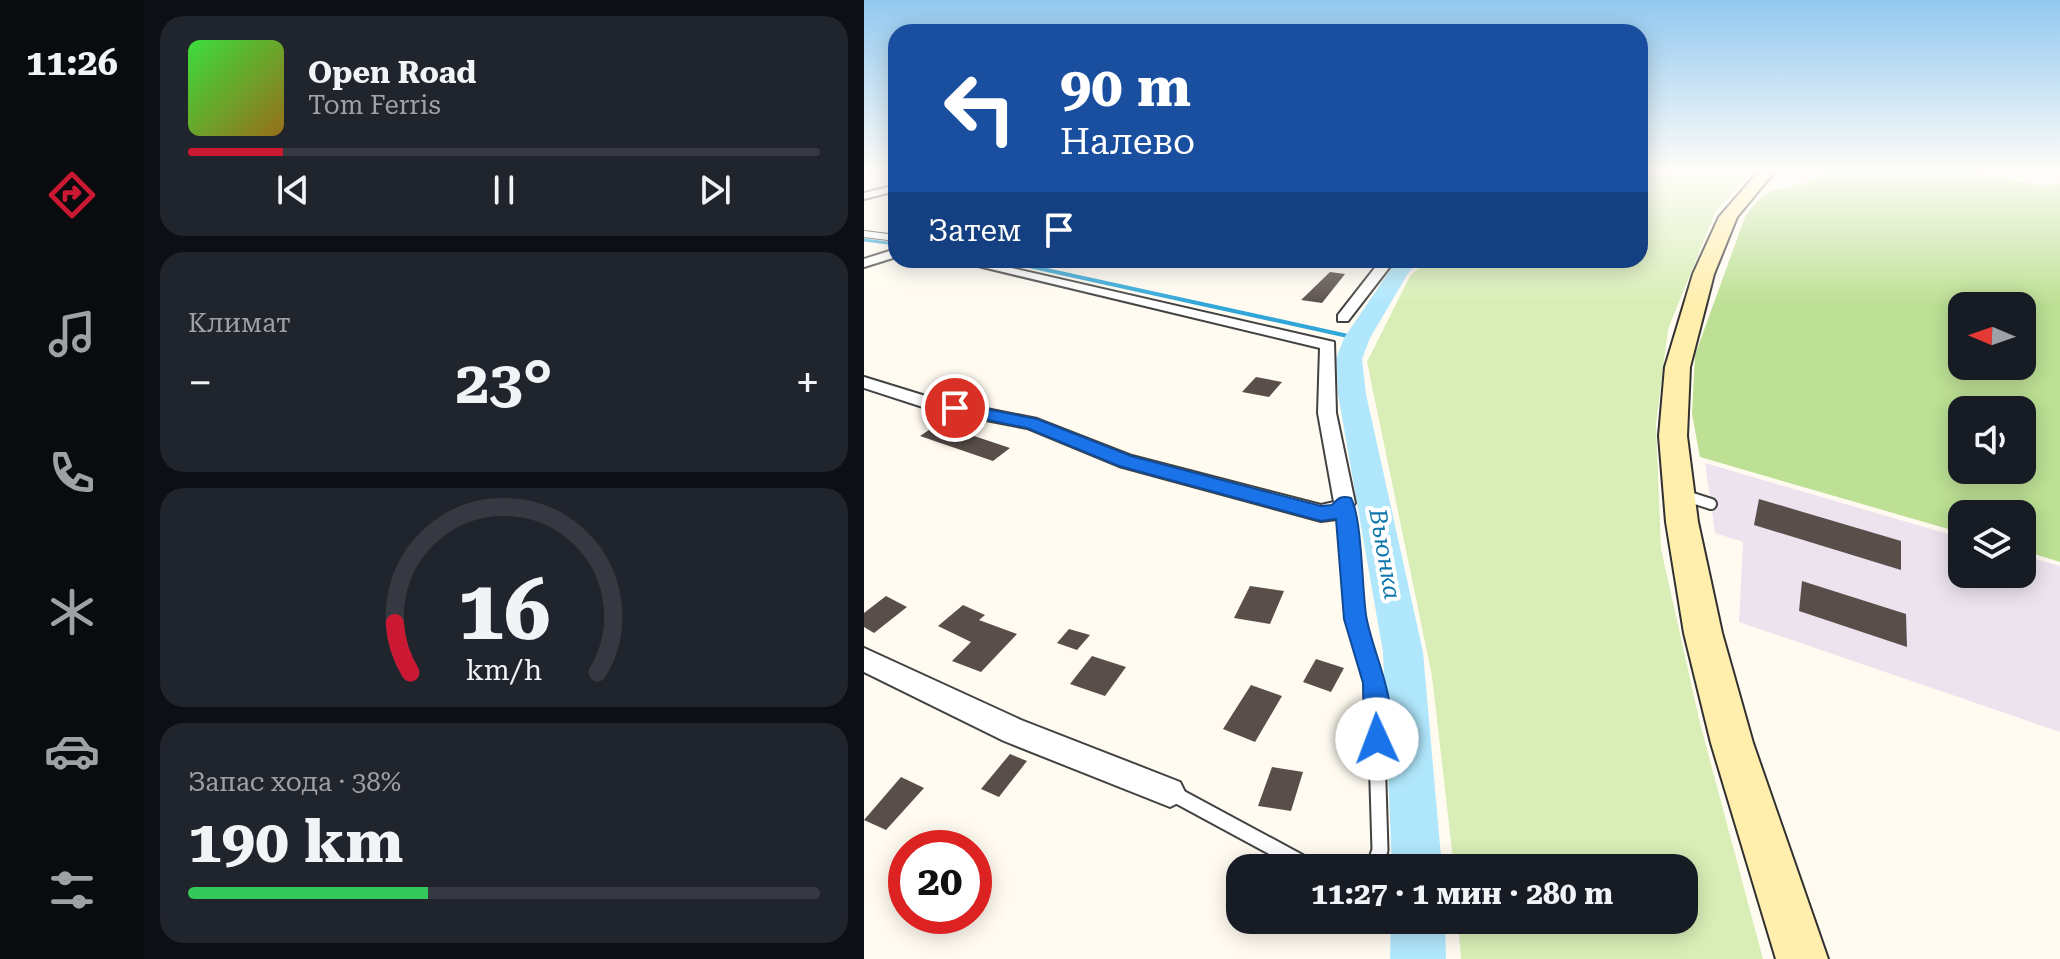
<!DOCTYPE html>
<html lang="ru">
<head>
<meta charset="utf-8">
<style>
  :root { --surface:#171b24; --page:#20242c; --text:#f1f3f6; --muted:#9ea1a6; --line:#363941; --accent:#cc1933 }
  body { margin:0; font-family:"Roboto Serif",serif; background:var(--page); color:var(--text); height:100vh; display:flex; flex-direction:column; font-size:30px; white-space:nowrap }
  * { box-sizing:border-box; margin:0 }
  p { font-size:26px; color:var(--muted) }
  .icon { flex:none; width:44px; height:44px; fill:none; stroke:currentColor; stroke-width:2; stroke-linecap:round; stroke-linejoin:round }
  .map { position:relative; flex:1; overflow:hidden }
  .details { display:flex; flex-direction:column; gap:16px; padding:16px; background:#0d0f14; width:720px }
  .details>* { flex:none }
  .top-card { position:absolute; left:24px; top:24px; width:760px; height:244px; border-radius:24px; box-shadow:0 4px 20px #0003; background:#1a4fa0; color:#fff; overflow:hidden }
  .needle { width:52px; rotate:272deg }
  .tools { position:absolute; left:1084px; top:292px; display:grid; gap:16px }
  .tools a { display:grid; place-items:center; width:88px; height:88px; border-radius:16px; background:var(--surface); box-shadow:0 4px 20px #0003; font-size:40px }
  .speed { position:absolute; left:24px; top:830px; display:flex; gap:16px; font-size:40px; font-weight:700; text-align:center }
  .speed>* { display:grid; place-content:center; width:104px; height:104px; border-radius:50%; background:var(--surface); box-shadow:0 4px 20px #0003; line-height:1 }
  .speed .limit { border:12px solid #d22; background:#fff; color:#111 }
  .pin { position:absolute; display:grid; place-items:center; width:68px; height:68px; color:#fff; margin:-34px; border:4px solid #fff; border-radius:50%; box-shadow:0 2px 8px #0007 }
  .me { position:absolute; width:88px; margin:-44px; rotate:358deg; stroke-linejoin:round; filter:drop-shadow(0 0 6px #0008) }
  .turn { display:flex; align-items:center; gap:28px; height:168px; padding:0 40px; font-size:36px }
  .turn .icon { width:104px; height:104px; stroke-width:2.5 }
  .turn b { display:block; font-size:56px; line-height:68px }
  .then { display:flex; align-items:center; height:76px; padding:0 40px; background:#0003; gap:16px; font-size:30px }
  .big { font-size:60px; font-weight:700; line-height:1.1 }
  .details .tile { flex:1; display:flex; flex-direction:column; justify-content:center; gap:12px; min-width:0; padding:0 28px; border-radius:24px; background:var(--page) }
  .details .dial { align-items:center; gap:0 }
  .dial svg { height:208px; overflow:visible; fill:none; stroke:var(--line); stroke-width:7; stroke-linecap:round; text-anchor:middle }
  .dial text { fill:var(--text); stroke:none }
  .song { display:flex; align-items:center; gap:24px }
  .cover { width:96px; height:96px; border-radius:12px; background:linear-gradient(135deg,hsl(120 70% 55%),hsl(40 70% 35%)) }
  .played { height:8px; border-radius:4px; background:linear-gradient(90deg,var(--accent) 15%,var(--line) 15%) }
  .keys { display:flex; justify-content:space-around; direction:ltr }
  .heat { display:flex; justify-content:space-between; align-items:center; font-size:44px; direction:ltr }
  .charge { height:12px; border-radius:6px; background:linear-gradient(90deg,#34c759 38%,var(--line) 0) }
  .trip { position:absolute; left:362px; top:854px; width:472px; height:80px; border-radius:24px; background:var(--surface); box-shadow:0 4px 20px #0003; font-weight:700; line-height:80px; text-align:center }
  main { display:flex; flex:1; min-height:0 }
  .menu { display:flex; flex-direction:column; width:144px; justify-content:space-around; align-items:center; background:#090b0e; color:var(--muted) }
  .menu .icon { width:56px; height:56px }
  .menu .on { color:var(--accent) }
  .menu b { font-size:36px; color:var(--text) }
  .map>svg:first-child { display:block }
  .industrial { fill:#ece3ee }
  .green { fill:#d8eeb6 }
  .forest { fill:#bde094; fill-rule:evenodd }
  .lines { fill:none; stroke-linecap:round; stroke-linejoin:round }
  .stream-far1 { stroke:#30a6d9; stroke-width:3 }
  .stream { stroke:#30a6d9; stroke-width:4 }
  .river { fill:#b0e7fc; fill-rule:evenodd }
  .building { fill:#594e4a }
  .service-far3-casing { stroke:#424242; stroke-width:8 }
  .service-far2-casing { stroke:#424242; stroke-width:14 }
  .service-far1-casing { stroke:#424242; stroke-width:16 }
  .service-casing { stroke:#424242; stroke-width:19 }
  .minor-casing { stroke:#424242; stroke-width:4 }
  .secondary-casing { stroke:#313131; stroke-width:4 }
  .service-far3 { stroke:#fff; stroke-width:6 }
  .service-far2 { stroke:#fff; stroke-width:10 }
  .service-far1 { stroke:#fff; stroke-width:12 }
  .service { stroke:#fff; stroke-width:15 }
  .minor { fill:#fff; fill-rule:evenodd }
  .secondary { fill:#ffeeac; fill-rule:evenodd }
  .route { fill:#1a73e8; stroke:#114b97; stroke-width:2 }
  .labels { text-anchor:middle; dominant-baseline:central; stroke-width:8; stroke-linejoin:round; paint-order:stroke }
  .water-label { font-size:24px; font-style:italic; fill:#0c76ad; stroke:#fff }
</style>
</head>
<body>
<main>
<nav class="menu">
<b>11:26</b>
<svg class="icon on" aria-label="directions" viewBox="0 0 24 24"><path d="M12 3l9 9-9 9-9-9zM9 14v-3h6M13 9l2 2-2 2"/></svg>
<svg class="icon" aria-label="music" viewBox="0 0 24 24"><path d="M9 18V5l10-2v13"/><circle cx="6" cy="18" r="3"/><circle cx="16" cy="16" r="3"/></svg>
<svg class="icon" aria-label="phone" viewBox="0 0 24 24"><path d="M5 4h4l2 5-3 2q2 4 5 5l2-3 5 2v4C11 20 4 13 5 4z"/></svg>
<svg class="icon" aria-label="climate" viewBox="0 0 24 24"><path d="M12 3v18M4 7l16 10M4 17L20 7"/></svg>
<svg class="icon" aria-label="car" viewBox="0 0 24 24"><path d="M5 17H2v-5l4-1 3-4h7l3 4 3 1v5h-3M9 17h6M6 11h13"/><circle cx="7" cy="17" r="2"/><circle cx="17" cy="17" r="2"/></svg>
<svg class="icon" aria-label="filters" viewBox="0 0 24 24"><path d="M4 7h16M4 17h16"/><circle cx="9" cy="7" r="2"/><circle cx="15" cy="17" r="2"/></svg>
</nav>
<section class="details">
<div class="tile">
<div class="song"><i class="cover"></i><div><b>Open Road</b><p>Tom Ferris</p></div></div>
<div class="played"></div>
<div class="keys"><svg class="icon" aria-label="previous" viewBox="0 0 24 24"><path d="M18 5L8 12l10 7zM5 5v14"/></svg><svg class="icon" aria-label="pause" viewBox="0 0 24 24"><path d="M8 5v14M16 5v14"/></svg><svg class="icon" aria-label="next" viewBox="0 0 24 24"><path d="M6 5l10 7-10 7zM19 5v14"/></svg></div>
</div>
<div class="tile"><p>Климат</p>
<div class="heat"><a>−</a><b class="big">23°</b><a>+</a></div>
</div>
<div class="tile dial"><svg viewBox="0 0 100 80">
<path d="M14 69A42 42 0 1 1 86 69"/>
<path d="M14 69A42 42 0 0 1 8 50" stroke="#cc1933"/>
<text x="50" y="56" font-size="32" font-weight="700">16</text>
<text x="50" y="72" font-size="11">km/h</text>
</svg></div>
<div class="tile"><p>Запас хода · 38%</p><b class="big">190 km</b><div class="charge"></div></div>
</section>
<div class="map">
<svg width="1196" height="959" viewBox="0 0 1196 959">
  <rect width="100%" height="100%" fill="#fffbf1"/>
  <path class="industrial" d="M 841,463 L 1098,538 L 1098,574 L 1158,574 L 1158,555 L 1196,566 L 1196,732 L 875,622 L 879,542 L 851,533 Z"/>
  <path class="green" d="M 776,171 L 887,171 L 852,211 L 804,329 L 792,424 L 797,549 L 836,723 L 899,959 L 597,959 L 594,920 L 820,920 L 820,868 L 590,868 L 568,676 L 503,362 L 546,276 L 564,260 L 776,260 Z"/>
  <path class="forest" d="M 972,171 L 1096,171 L 1181,186 L 1196,183 L 1196,562 L 1158,550 L 1158,514 L 1098,514 L 1098,533 L 836,457 L 828,414 L 831,355 L 881,217 C 904,184 908,193 941,183 C 951,180 962,175 972,171 ZM 1098,306 L 1158,306 L 1158,366 L 1098,366 ZM 1098,410 L 1158,410 L 1158,470 L 1098,470 Z"/>
  <g class="lines">
    <path class="stream-far1" d="M 0,240 L 32,244
      M 138,260 L 160,265"/>
    <path class="stream" d="M 151,263 L 493,338"/>
    <path class="river" d="M 533,260 L 556,260 L 543,275 L 506,338 L 498,359 L 502,394 L 559,652 L 578,868 L 528,868 L 519,652 L 474,394 L 472,359 L 480,338 Z
      M 527,920 L 581,920 L 582,959 L 526,959 Z"/>
  </g>
  <path class="building" d="M 466,272 L 481,274 L 458,303 L 437,300 Z
    M 392,377 L 418,382 L 405,397 L 378,392 Z
    M 74,424 L 146,448 L 129,461 L 56,436 Z
    M 895,499 L 1037,541 L 1037,570 L 890,525 Z
    M 938,581 L 1042,614 L 1043,647 L 935,611 Z
    M 386,586 L 420,591 L 406,624 L 370,618 Z
    M 22,596 L 43,607 L 10,633 L 0,627 L 0,613 Z
    M 99,605 L 121,615 L 115,620 L 153,634 L 117,672 L 88,661 L 107,642 L 74,626 Z
    M 205,629 L 226,635 L 213,650 L 193,643 Z
    M 228,656 L 262,667 L 241,696 L 206,684 Z
    M 452,659 L 480,668 L 467,692 L 439,682 Z
    M 387,685 L 418,696 L 391,742 L 359,729 Z
    M 146,754 L 163,761 L 135,797 L 117,789 Z
    M 408,767 L 439,772 L 427,811 L 394,806 Z
    M 37,777 L 60,788 L 22,830 L 0,820 Z"/>
  <g class="lines">
    <g class="service-far3-casing">
      <path id="service-far3" d="M 0,234 L 32,238"/>
    </g>
    <g class="service-far2-casing">
      <path id="service-far2" d="M 819,495 L 847,504
        M 481,507 L 483,532"/>
    </g>
    <g class="service-far1-casing">
      <path id="service-far1" d="M 483,530 L 491,619 L 511,683 L 512,721"/>
    </g>
    <g class="service-casing">
      <path id="service" d="M 308,793 L 447,868
        M 510,868 L 516,850 L 512,719"/>
    </g>
    <g class="minor-casing">
      <path id="minor" d="M 32,185 L 32,191 L 0,199 L 0,193 Z
        M 32,249 L 32,257 L 0,267 L 0,259 Z
        M 89,260 L 113,260 L 470,342 L 472,413 L 491,503 L 481,518 L 457,521 L 255,466 L 163,428 L 65,409 L 0,388 L 0,377 L 68,398 L 173,419 L 268,456 L 457,505 L 470,502 L 454,413 L 456,348 Z
        M 517,260 L 531,260 L 484,321 L 474,321 L 474,315 Z
        M 0,648 L 157,720 L 316,782 L 321,792 L 316,802 L 306,807 L 140,741 L 0,672 Z"/>
    </g>
    <g class="secondary-casing">
      <path id="secondary" d="M 895,171 L 911,171 L 873,217 L 850,274 L 826,367 L 823,436 L 834,522 L 858,633 L 889,743 L 964,959 L 912,959 L 847,743 L 820,633 L 802,522 L 795,436 L 801,367 L 829,274 L 855,217 Z"/>
    </g>
    <use href="#service-far3" class="service-far3"/>
    <use href="#service-far2" class="service-far2"/>
    <use href="#service-far1" class="service-far1"/>
    <use href="#service" class="service"/>
    <use href="#minor" class="minor"/>
    <use href="#secondary" class="secondary"/>
  </g>
  <linearGradient id="sky" x2="0" y2="1"><stop stop-color="#91c8f0"/><stop offset="0.56" stop-color="#fffdf9"/><stop offset="1" stop-color="#fffdf9" stop-opacity="0"/></linearGradient>
  <rect width="1196" height="305" fill="url(#sky)"/>
  <path class="route" d="M 91,403 L 173,419 L 267,456 L 457,506 L 468,505 C 474,498 478,495 487,498 C 498,518 498,588 502,615 C 508,654 539,707 522,748 L 513,752 L 504,748 L 500,739 L 499,683 L 480,619 L 472,519 L 457,521 L 255,466 L 163,428 L 85,412 L 82,408 Z"/>
  <g class="labels">
    <g class="water-label">
      <text transform="translate(521 554) rotate(80)">Вьюнка</text>
    </g>
  </g>
</svg>
<div class="tools">
<a><svg class="needle" viewBox="-14 -14 28 28"><path d="M0-13l5 13h-10z" fill="#e53935"/><path d="M0 13l5-13h-10z" fill="#9ea1a6"/></svg></a>
<a><svg class="icon" aria-label="sound" viewBox="0 0 24 24"><path d="M4 9h4l5-4v14l-5-4H4zM17 9q2 3 0 6"/></svg></a>
<a><svg class="icon" aria-label="layers" viewBox="0 0 24 24"><path d="M12 4l9 5-9 5-9-5zM3 14l9 5 9-5"/></svg></a>
</div>
<div class="speed"><div class="limit">20</div></div>
<div class="pin" style="left:91px;top:408px;background:#d93025"><svg class="icon" aria-label="arrive" viewBox="0 0 24 24"><path d="M6 21V4h12l-3 4 3 4H6"/></svg></div>
<svg class="me" style="left:513px;top:739px" viewBox="-20 -20 40 40"><circle r="19" fill="#fff"/><path d="M0-13L10 11 0 6-10 11z" fill="#1a73e8"/></svg>
<div class="trip">11:27 · 1 мин · 280 m</div>
<div class="top-card">
<div class="turn"><svg class="icon" aria-label="left" viewBox="0 0 24 24"><path d="M17 20v-9H6M10 6l-5 5 5 5"/></svg><div><b>90 m</b>Налево</div></div>
<div class="then">Затем<svg class="icon" aria-label="arrive" viewBox="0 0 24 24"><path d="M6 21V4h12l-3 4 3 4H6"/></svg></div>
</div>
</div>
</main>
</body>
</html>
